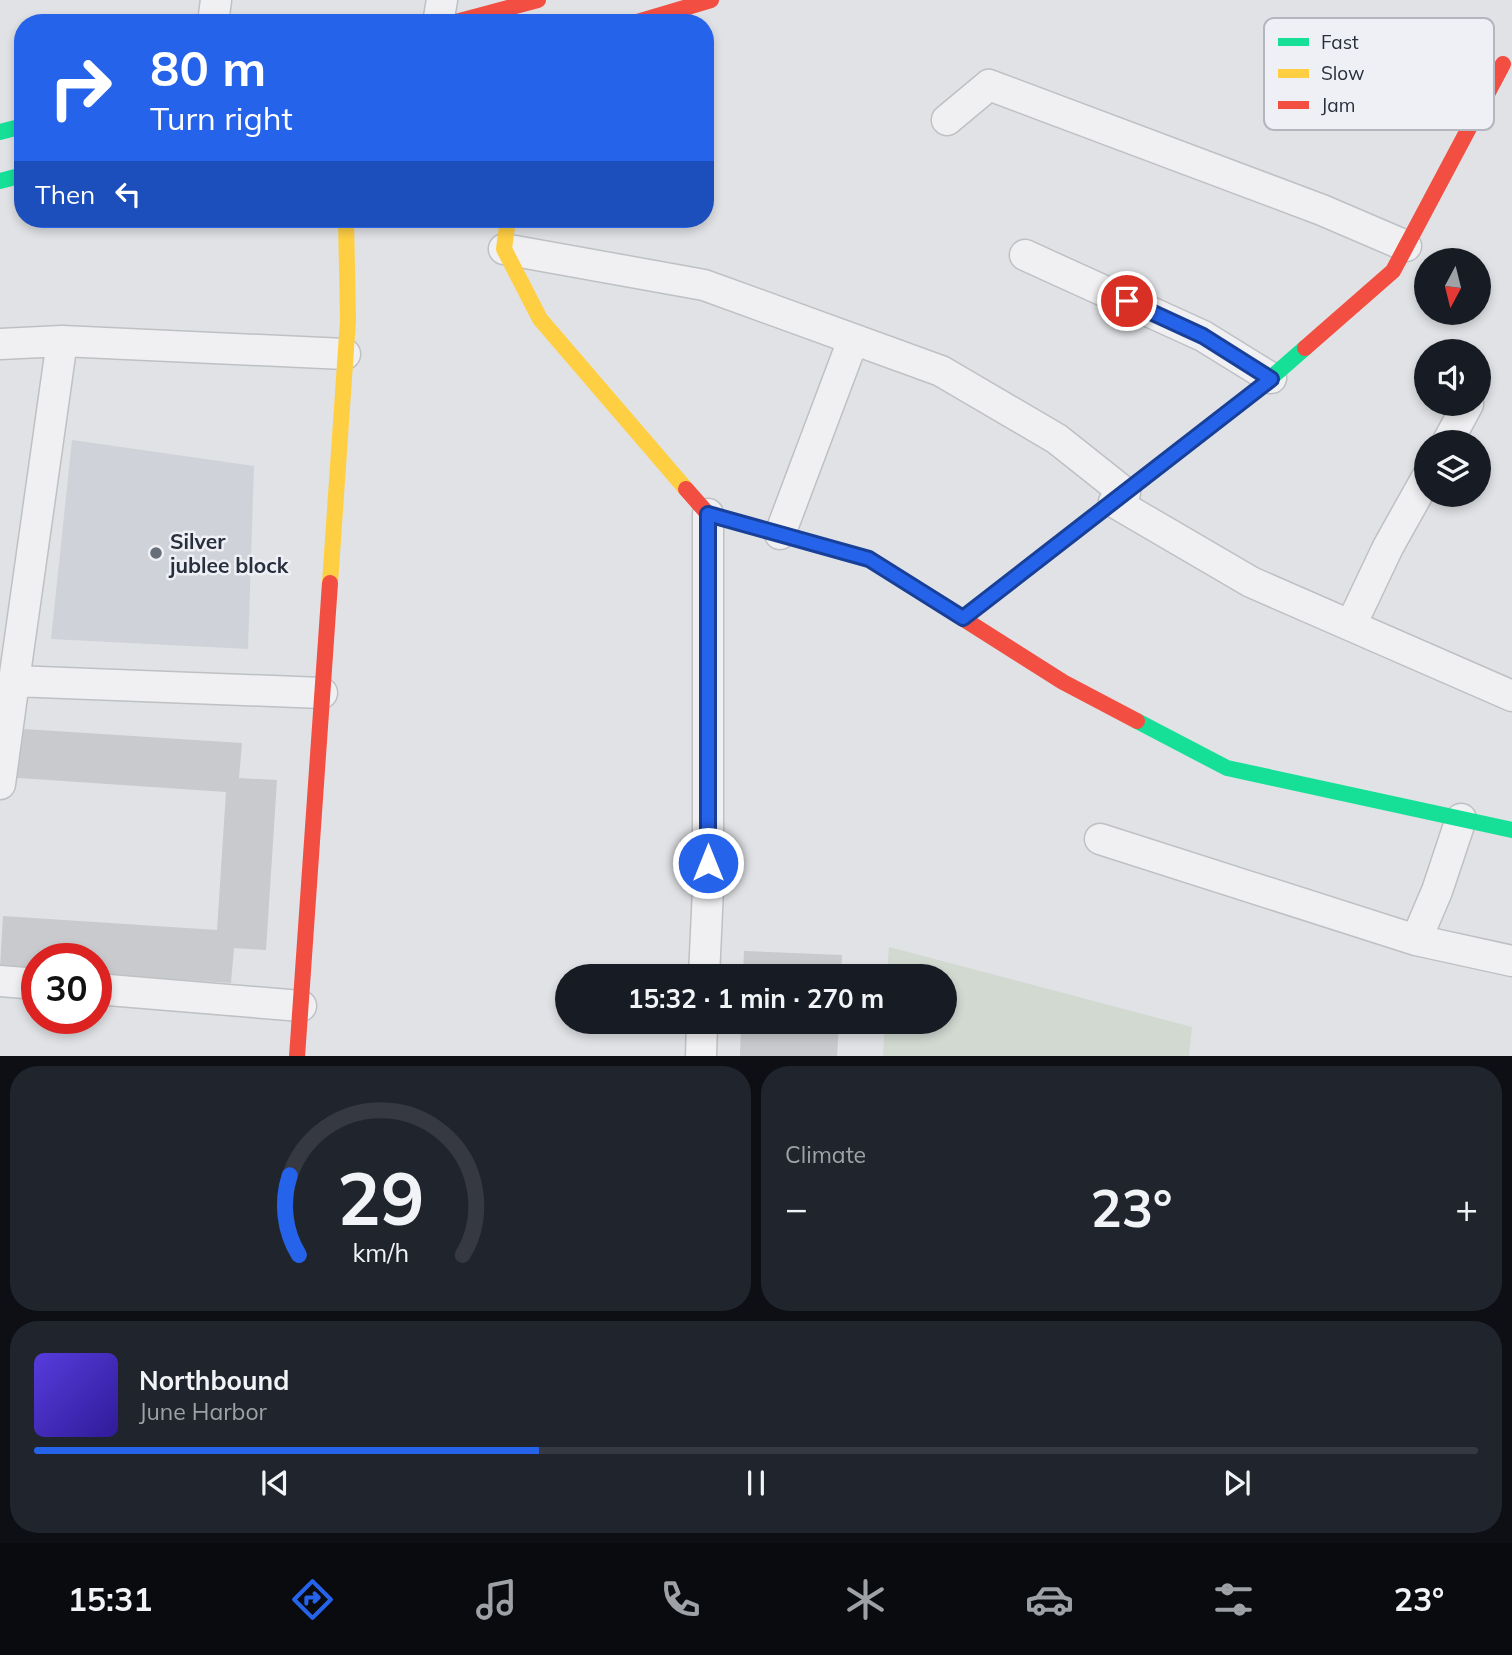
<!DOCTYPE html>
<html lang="en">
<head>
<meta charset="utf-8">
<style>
  :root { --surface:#171b24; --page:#20242c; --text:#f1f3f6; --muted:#9ea1a6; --line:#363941; --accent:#2563eb }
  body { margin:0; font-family:Mulish,sans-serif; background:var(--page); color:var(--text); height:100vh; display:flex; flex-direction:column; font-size:26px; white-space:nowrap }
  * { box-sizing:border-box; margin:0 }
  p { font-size:23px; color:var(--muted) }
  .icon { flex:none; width:38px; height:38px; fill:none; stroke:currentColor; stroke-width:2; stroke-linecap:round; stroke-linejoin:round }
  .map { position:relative; height:1056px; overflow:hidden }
  .drawer { display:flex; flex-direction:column; gap:10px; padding:10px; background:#0d0f14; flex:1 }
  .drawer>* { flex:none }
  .top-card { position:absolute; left:14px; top:14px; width:700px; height:214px; border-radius:28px; box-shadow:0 4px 10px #0003; background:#2563eb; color:#fff; overflow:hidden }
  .needle { width:46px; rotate:187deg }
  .tools { position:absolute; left:1414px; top:248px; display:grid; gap:14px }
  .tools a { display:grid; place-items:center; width:77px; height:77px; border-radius:50%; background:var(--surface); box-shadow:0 4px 10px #0003; font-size:35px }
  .speed { position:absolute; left:21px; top:943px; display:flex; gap:14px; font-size:35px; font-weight:700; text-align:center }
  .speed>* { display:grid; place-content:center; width:91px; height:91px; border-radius:50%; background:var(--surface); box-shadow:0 4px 10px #0003; line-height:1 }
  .speed .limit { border:10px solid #d22; background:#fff; color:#111 }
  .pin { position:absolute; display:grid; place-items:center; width:60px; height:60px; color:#fff; margin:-30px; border:4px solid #fff; border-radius:50%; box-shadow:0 2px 7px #0007 }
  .me { position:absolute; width:77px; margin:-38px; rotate:0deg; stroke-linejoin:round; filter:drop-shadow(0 0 5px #0008) }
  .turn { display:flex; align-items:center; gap:24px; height:147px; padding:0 21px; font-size:32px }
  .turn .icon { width:91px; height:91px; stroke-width:2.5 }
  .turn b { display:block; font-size:49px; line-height:60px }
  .then { display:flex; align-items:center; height:66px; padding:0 21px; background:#0003; gap:14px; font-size:26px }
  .big { font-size:52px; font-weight:700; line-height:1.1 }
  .drawer .widget { flex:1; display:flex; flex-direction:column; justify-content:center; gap:10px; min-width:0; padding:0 24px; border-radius:28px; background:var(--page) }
  .drawer .dial { align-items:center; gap:0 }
  .dial svg { height:182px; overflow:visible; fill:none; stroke:var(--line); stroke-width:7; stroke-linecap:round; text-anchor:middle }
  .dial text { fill:var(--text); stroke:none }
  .song { display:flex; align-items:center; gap:21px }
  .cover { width:84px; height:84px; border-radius:10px; background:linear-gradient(135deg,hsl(250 70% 55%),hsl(250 70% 35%)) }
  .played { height:7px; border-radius:4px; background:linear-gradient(90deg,var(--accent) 35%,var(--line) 35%) }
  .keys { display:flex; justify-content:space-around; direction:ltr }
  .heat { display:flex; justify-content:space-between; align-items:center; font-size:38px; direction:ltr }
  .drawer .tiles { flex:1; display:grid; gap:10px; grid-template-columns:1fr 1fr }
  .widget:last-child { grid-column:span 2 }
  .trip { position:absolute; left:555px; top:964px; width:402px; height:70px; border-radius:35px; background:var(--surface); box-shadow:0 4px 10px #0003; font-weight:700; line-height:70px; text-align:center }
  .menu { display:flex; height:112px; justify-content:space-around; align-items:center; background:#090b0e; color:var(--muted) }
  .menu .icon { width:49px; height:49px }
  .menu .selected { color:var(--accent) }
  .menu b { font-size:32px; color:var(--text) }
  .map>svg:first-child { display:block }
  .built { fill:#cfd2d8 }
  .green { fill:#d1d9d1 }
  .building { fill:#c9cacd }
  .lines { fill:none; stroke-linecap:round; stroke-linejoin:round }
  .street-casing { stroke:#bec0c3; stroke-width:33 }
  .street { stroke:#f0f0f2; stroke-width:30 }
  .fast { stroke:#16e098; stroke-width:16 }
  .slow { stroke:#ffcf43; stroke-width:16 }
  .jam { stroke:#f24e42; stroke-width:16 }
  .route-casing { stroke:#184099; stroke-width:18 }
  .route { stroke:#2563eb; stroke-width:12 }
  .poi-dot { fill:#686e78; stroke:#eef0f5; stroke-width:2.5 }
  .labels { text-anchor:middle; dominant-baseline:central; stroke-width:5; stroke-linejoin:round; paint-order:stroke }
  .poi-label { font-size:21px; font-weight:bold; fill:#282f3d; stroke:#eef0f5; text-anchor:start }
  .key { fill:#eef0f5; stroke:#b3b6be; stroke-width:2 }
  .key-label { font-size:19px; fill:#282f3d }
</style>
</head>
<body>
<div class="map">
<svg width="1512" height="1057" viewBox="0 0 1512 1057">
  <rect width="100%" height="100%" fill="#e0e2e5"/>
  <path class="built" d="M 72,440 L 254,466 L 248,649 L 51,639 Z"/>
  <path class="green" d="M 889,947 L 1192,1027 L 1189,1056 L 883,1056 L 885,1022 L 945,1022 L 945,976 L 887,976 Z"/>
  <path class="building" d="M 8,728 L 242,743 L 239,778 L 277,780 L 266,950 L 234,948 L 231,983 L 96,974 L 96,959 L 37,959 L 37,970 L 0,968 L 3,916 L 217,930 L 226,792 L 4,777 Z
    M 744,951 L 842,955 L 841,976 L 743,976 Z
    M 741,1022 L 839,1022 L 837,1057 L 740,1057 Z"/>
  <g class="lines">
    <g class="street-casing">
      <path id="street" d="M 213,23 L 216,0
        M 438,23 L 442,0
        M 947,120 L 989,85 L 1322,210 L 1406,246
        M 504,249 L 704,285 L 941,371 L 1057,439 L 1125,493
        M 1025,255 L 1203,336 L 1271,378
        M 0,344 L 62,341 L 345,354
        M 1447,443 L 1468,404
        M 1114,502 L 1251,582 L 1512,696
        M 780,534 L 853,340
        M 1351,625 L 1388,547 L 1426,479
        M 14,681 L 62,341
        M 0,784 L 14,681 L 322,693
        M 1100,839 L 1416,940 L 1512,961
        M 1416,940 L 1437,891 L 1461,819
        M 704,976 L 708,889 L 708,514
        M 0,981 L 37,984
        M 96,989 L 301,1006
        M 701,1057 L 702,1022"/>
    </g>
    <use href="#street" class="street"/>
    <path class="fast" d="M 0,132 L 23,126
      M 0,181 L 23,175
      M 963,618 L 1256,391 L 1305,348
      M 1137,721 L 1227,768 L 1512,830"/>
    <path class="slow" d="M 508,219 L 504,249 L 540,319 L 686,489
      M 330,583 L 348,320 L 346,219"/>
    <path class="jam" d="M 452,23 L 538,0
      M 634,23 L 711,0
      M 1305,348 L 1393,271 L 1503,64
      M 686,489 L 708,514 L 869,559 L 1063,682 L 1137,721
      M 297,1057 L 330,583"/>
  </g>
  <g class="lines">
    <g class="route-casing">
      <path id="route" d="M 708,863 L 708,514 L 869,559 L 963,618 L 1271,379 L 1203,336 L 1127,301"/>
    </g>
    <use href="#route" class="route"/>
  </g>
  <circle class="poi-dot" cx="156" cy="553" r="7"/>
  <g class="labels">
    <g class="poi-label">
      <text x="170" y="541">Silver<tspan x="170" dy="24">jublee block</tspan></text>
    </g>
  </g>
  <rect x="1264" y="18" width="230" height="112" rx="10" class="key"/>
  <rect x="1278" y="38" width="31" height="8" fill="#16e098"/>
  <rect x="1278" y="69" width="31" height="9" fill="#ffcf43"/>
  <rect x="1278" y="101" width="31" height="8" fill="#f24e42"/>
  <g class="key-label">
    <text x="1321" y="49">Fast</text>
    <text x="1321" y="80">Slow</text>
    <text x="1321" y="112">Jam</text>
  </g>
</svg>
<div class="tools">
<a><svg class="needle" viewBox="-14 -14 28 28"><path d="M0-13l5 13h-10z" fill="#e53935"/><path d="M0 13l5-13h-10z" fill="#9ea1a6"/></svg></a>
<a><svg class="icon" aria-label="sound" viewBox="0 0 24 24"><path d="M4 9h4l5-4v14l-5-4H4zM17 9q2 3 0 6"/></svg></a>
<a><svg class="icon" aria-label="layers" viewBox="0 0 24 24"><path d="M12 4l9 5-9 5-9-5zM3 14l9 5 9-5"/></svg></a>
</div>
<div class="speed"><div class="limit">30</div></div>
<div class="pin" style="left:1127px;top:301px;background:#d93025"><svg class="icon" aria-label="arrive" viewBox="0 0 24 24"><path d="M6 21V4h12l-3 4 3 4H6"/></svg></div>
<svg class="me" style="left:708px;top:863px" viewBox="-20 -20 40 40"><circle r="17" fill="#2563eb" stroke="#fff" stroke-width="3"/><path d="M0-11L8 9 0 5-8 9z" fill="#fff"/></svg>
<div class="trip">15:32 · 1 min · 270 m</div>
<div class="top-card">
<div class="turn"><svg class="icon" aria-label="right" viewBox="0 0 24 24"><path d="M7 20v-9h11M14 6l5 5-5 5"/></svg><div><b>80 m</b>Turn right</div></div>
<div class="then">Then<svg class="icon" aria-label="left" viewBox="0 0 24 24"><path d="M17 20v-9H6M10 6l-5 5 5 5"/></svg></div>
</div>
</div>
<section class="drawer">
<div class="tiles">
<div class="widget dial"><svg viewBox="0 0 100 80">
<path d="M14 69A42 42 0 1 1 86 69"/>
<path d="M14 69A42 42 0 0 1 10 34" stroke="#2563eb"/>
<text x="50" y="56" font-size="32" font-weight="700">29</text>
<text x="50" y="72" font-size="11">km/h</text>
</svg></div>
<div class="widget"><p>Climate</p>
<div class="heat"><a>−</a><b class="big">23°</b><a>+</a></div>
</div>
<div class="widget">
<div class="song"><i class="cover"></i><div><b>Northbound</b><p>June Harbor</p></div></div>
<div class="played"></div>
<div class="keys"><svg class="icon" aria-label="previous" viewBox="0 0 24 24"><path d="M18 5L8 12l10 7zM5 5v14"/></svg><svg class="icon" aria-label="pause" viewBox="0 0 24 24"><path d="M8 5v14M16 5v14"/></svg><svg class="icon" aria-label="next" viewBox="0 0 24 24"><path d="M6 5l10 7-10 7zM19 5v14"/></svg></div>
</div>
</div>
</section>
<nav class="menu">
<b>15:31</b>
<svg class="icon selected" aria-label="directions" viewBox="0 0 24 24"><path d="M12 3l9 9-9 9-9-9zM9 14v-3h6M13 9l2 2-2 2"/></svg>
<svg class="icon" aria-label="music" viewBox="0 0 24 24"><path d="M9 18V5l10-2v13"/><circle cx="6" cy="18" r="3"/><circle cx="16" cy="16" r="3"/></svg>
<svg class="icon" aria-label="phone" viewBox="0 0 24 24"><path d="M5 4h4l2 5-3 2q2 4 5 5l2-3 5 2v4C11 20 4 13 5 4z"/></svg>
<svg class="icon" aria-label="climate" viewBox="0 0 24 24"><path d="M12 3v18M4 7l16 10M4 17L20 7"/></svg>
<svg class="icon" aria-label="car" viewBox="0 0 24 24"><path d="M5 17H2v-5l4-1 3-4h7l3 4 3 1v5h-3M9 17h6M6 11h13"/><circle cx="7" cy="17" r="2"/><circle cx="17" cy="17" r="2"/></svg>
<svg class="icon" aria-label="filters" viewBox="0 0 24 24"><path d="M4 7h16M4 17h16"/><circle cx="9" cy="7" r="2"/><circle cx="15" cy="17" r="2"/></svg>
<b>23°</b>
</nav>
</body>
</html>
